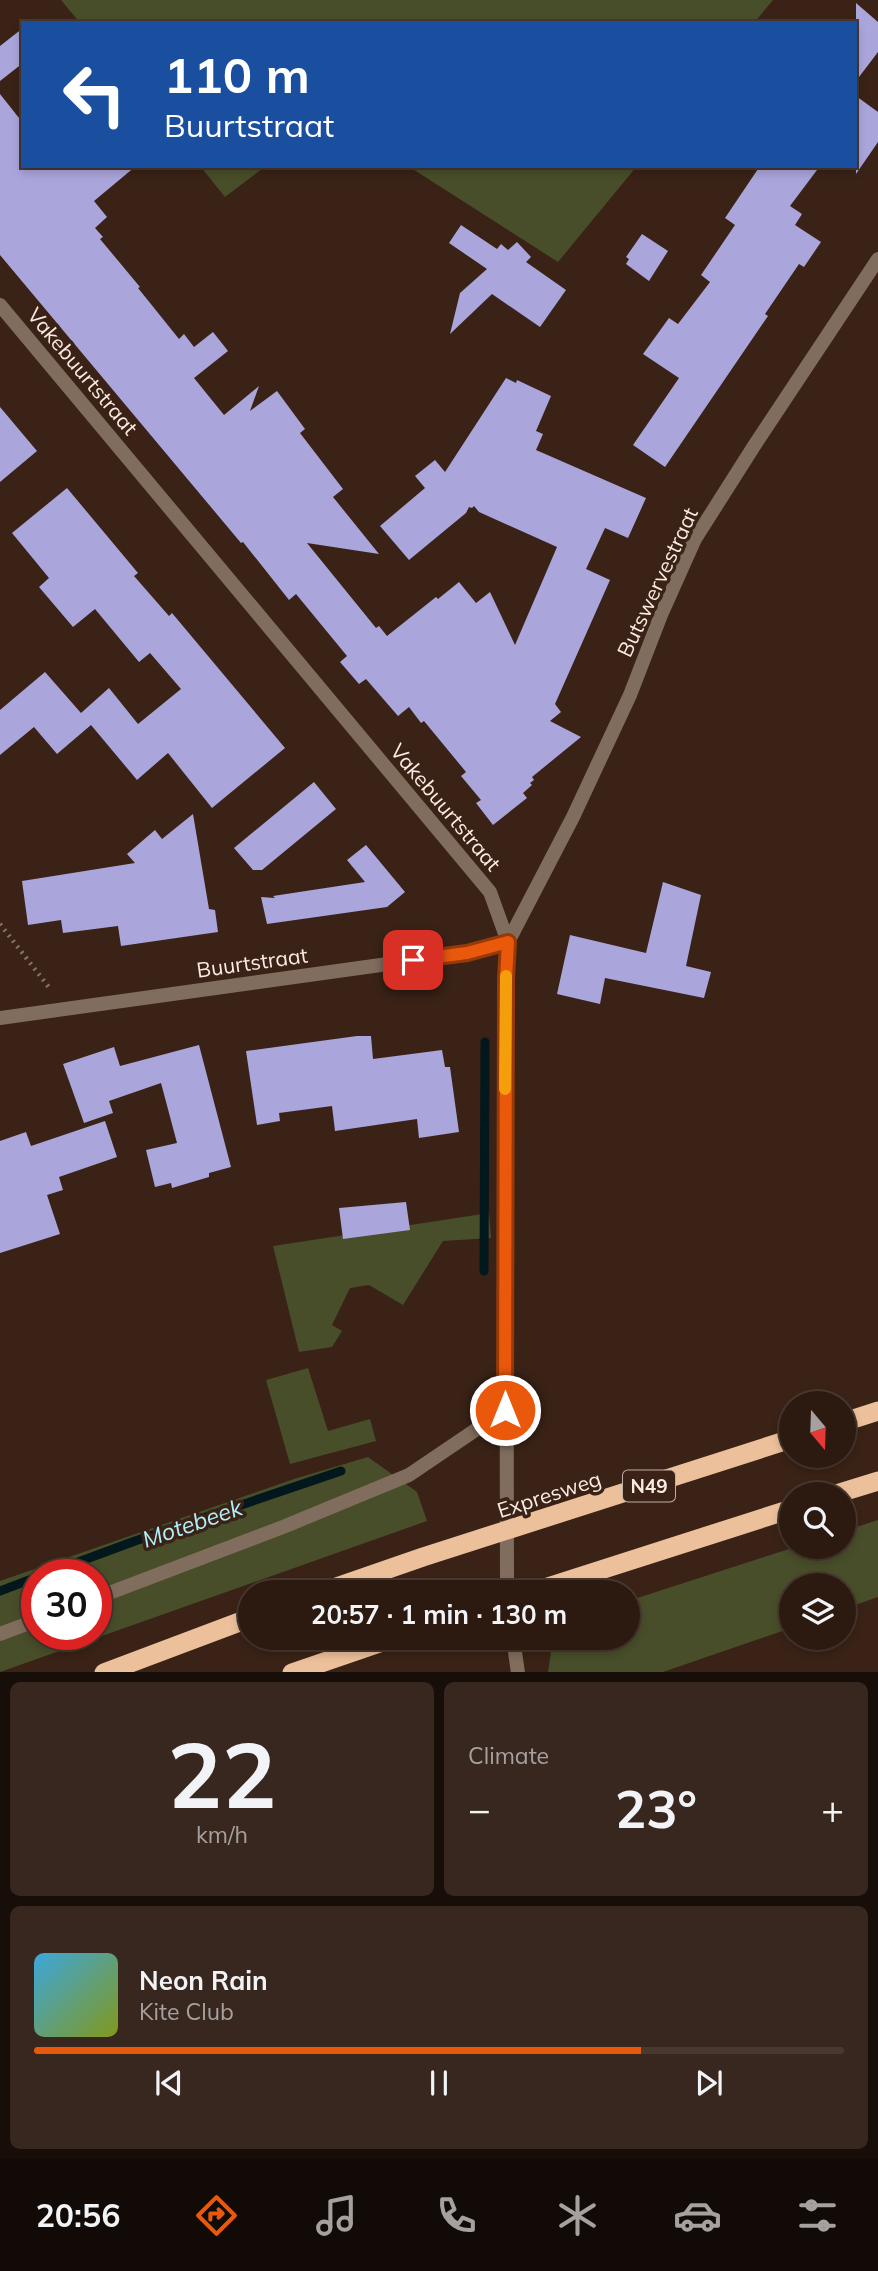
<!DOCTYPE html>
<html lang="en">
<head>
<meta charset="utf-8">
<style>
  :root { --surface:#2c1a10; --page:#38271e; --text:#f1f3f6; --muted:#a6a19f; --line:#483830; --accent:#ea580c }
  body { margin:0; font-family:Mulish,sans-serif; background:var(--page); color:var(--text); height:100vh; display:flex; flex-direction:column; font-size:26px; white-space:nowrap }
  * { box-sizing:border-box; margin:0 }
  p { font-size:23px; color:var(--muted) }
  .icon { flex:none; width:38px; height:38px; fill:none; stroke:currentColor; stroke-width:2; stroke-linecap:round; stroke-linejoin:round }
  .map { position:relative; height:1672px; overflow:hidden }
  .drawer { display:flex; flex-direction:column; gap:10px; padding:10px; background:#180e09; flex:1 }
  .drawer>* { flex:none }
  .guide { position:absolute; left:21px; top:21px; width:836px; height:147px; border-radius:0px; box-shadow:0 4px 10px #0003,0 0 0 2px var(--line); background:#1a4fa0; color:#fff; overflow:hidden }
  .needle { width:46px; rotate:161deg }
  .controls { position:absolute; left:779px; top:1391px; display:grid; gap:14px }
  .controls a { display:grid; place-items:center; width:77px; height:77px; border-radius:50%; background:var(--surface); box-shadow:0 4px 10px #0003,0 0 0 2px var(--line); font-size:35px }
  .speed { position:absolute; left:21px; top:1559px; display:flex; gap:14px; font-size:35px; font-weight:700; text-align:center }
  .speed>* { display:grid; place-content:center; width:91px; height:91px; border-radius:50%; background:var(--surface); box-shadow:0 4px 10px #0003,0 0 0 2px var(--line); line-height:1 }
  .speed .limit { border:10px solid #d22; background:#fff; color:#111 }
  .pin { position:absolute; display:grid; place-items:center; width:60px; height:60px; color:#fff; margin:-30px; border-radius:14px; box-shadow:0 4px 10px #0006 }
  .me { position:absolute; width:77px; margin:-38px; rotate:0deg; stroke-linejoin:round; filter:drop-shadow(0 0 5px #0008) }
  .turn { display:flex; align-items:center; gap:24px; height:147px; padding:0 28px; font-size:32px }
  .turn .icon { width:91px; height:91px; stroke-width:2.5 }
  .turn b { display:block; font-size:49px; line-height:60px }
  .big { font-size:52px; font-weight:700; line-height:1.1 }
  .drawer .tile { flex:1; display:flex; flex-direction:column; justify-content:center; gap:10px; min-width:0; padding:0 24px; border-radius:10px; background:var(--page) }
  .drawer .dial { align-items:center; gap:0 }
  .dial b { font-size:91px; line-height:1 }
  .song { display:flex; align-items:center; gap:21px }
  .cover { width:84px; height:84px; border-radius:10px; background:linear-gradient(135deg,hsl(200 70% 55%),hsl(70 70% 35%)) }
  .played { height:7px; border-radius:4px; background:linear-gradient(90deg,var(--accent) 75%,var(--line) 75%) }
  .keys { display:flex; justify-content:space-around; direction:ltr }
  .heat { display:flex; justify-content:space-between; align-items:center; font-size:38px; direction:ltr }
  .drawer .tiles { flex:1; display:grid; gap:10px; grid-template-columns:1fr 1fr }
  .tile:last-child { grid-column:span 2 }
  .trip { position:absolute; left:238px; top:1580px; width:402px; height:70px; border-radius:35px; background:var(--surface); box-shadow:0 4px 10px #0003,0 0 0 2px var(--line); font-weight:700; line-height:70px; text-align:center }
  .tabs { display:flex; height:112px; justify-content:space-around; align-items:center; background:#120a06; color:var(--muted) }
  .tabs .icon { width:49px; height:49px }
  .tabs .on { color:var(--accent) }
  .tabs b { font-size:32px; color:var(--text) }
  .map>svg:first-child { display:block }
  .green { fill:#484e29; fill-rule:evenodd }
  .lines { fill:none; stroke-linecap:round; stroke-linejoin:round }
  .stream { stroke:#02181c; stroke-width:9 }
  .building { fill:#aaa5db }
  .path { stroke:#887368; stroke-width:4.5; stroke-dasharray:2 5; stroke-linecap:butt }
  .minor { stroke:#816d5d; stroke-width:14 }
  .trunk { stroke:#ecc09a; stroke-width:19 }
  .route-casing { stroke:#983908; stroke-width:18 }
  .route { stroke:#ea580c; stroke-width:12 }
  .slow { stroke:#f59e0b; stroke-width:12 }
  .labels { text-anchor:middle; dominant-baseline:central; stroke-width:7; stroke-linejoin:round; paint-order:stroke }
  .shield { fill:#3a2216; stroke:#c2afa6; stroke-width:2 }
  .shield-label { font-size:19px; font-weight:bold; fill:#fcebe3 }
  .street-label { font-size:21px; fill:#fcebe3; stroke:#3a2216 }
  .water-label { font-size:23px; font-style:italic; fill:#b1f0fb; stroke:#3a2216 }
</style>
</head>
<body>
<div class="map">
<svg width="878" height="1673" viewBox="0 0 878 1673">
  <rect width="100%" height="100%" fill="#3a2216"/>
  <path class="green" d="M 61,0 L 773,0 L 754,23 L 80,23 Z
    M 200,166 L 266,166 L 225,197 Z
    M 408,166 L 637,166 L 558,262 Z
    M 489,1213 L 491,1238 L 443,1241 L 403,1305 L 369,1285 L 350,1288 L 332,1325 L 342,1331 L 332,1347 L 299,1352 L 273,1246 Z
    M 308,1368 L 328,1431 L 370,1419 L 376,1441 L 290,1464 L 266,1380 Z
    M 368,1457 L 417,1492 L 427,1521 L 0,1672 L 0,1581 L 294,1479 ZM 37,1575 L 96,1575 L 96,1634 L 37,1634 Z
    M 878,1520 L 878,1597 L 844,1609 L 844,1586 L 791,1586 L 791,1628 L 663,1672 L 548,1672 L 551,1652 L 561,1638 L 628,1638 L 628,1601 L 795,1547 L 844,1547 L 844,1531 Z"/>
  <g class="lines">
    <path class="stream" d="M 484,1271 L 485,1042
      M 43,1575 L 135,1541 L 341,1471
      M 0,1591 L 37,1577"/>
  </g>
  <path class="building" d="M 856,3 L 878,22 L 878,52 L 856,81 Z
    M 23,28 L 23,63 L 0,81 L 0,46 Z
    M 0,94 L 23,123 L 23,166 L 136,166 L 94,201 L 107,217 L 95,228 L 103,237 L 100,239 L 140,287 L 138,288 L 179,339 L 184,334 L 194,347 L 213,332 L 228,351 L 194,378 L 224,415 L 259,386 L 250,411 L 277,391 L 305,429 L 300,433 L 343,489 L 333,497 L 379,554 L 307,543 L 376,628 L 379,626 L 387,636 L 436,597 L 438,599 L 459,582 L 476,603 L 490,592 L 515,645 L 557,547 L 479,512 L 474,506 L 472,508 L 469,507 L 466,513 L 409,560 L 380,526 L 425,488 L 415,476 L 435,460 L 445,472 L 506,378 L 516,383 L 517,380 L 551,396 L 536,431 L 543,434 L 536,450 L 646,498 L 628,538 L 605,528 L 586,569 L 610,580 L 555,704 L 561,712 L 550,721 L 581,737 L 532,777 L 534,780 L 530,783 L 532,785 L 523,793 L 527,798 L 493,825 L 476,803 L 481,800 L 461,776 L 466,772 L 424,721 L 421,723 L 409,707 L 398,716 L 366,679 L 359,684 L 340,662 L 347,656 L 296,594 L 289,600 L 243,542 L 241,543 L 0,255 Z
    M 856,96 L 878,112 L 878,142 L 856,174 Z
    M 760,166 L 820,166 L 790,206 L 802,214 L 795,225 L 821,242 L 804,267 L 799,264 L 765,314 L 768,316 L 665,467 L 633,445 L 679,378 L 643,354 L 669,318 L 678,324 L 710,282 L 701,275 L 735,225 L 725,218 Z
    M 461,225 L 497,249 L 501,244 L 508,250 L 517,242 L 531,257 L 526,262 L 566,290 L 540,327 L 492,294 L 450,334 L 460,293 L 487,269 L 449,243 Z
    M 642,234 L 668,251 L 649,281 L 626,264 L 629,259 L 626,257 Z
    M 0,407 L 37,451 L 0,482 Z
    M 67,488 L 138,573 L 134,576 L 169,616 L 172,613 L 285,748 L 212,808 L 168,753 L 137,780 L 91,725 L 57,754 L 34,727 L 0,755 L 0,710 L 45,672 L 81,713 L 109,688 L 138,724 L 181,689 L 150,653 L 139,662 L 95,609 L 73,627 L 39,587 L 49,578 L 12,533 Z
    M 314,782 L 336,809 L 262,870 L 253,870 L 234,848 Z
    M 193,814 L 209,909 L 215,910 L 218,932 L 121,946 L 118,926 L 63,933 L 61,920 L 28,925 L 22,881 L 135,863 L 127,854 L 155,830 L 162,839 Z
    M 366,845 L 405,892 L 387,907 L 267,924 L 261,897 L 275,898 L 273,896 L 365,882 L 347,860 Z
    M 663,882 L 701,895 L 686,966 L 711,972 L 704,998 L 605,978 L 600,1004 L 557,994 L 570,935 L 646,953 Z
    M 357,1036 L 371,1036 L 373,1059 L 442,1050 L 445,1067 L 450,1067 L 459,1132 L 419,1138 L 417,1119 L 335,1131 L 332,1106 L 279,1113 L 280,1121 L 257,1125 L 246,1051 Z
    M 199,1045 L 231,1167 L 209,1173 L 209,1177 L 172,1188 L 171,1183 L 155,1187 L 146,1150 L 177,1143 L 161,1083 L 109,1101 L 113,1113 L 84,1123 L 63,1064 L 114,1047 L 120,1066 Z
    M 105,1121 L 117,1157 L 59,1177 L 63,1190 L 47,1195 L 60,1234 L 0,1253 L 0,1141 L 26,1132 L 31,1146 Z
    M 406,1202 L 410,1230 L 343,1239 L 339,1208 Z"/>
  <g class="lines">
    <path class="path" d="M 0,924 L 51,990"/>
    <path class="minor" d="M 0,305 L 490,892 L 508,942 L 506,979 L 507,1592
      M 508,942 L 573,817 L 630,695 L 661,615 L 695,539 L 754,446 L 878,259
      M 0,1018 L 467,953 L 508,942
      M 96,1598 L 283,1527 L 409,1475 L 505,1410
      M 0,1634 L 37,1620
      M 513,1638 L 518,1673"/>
    <path class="trunk" d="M 844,1422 L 878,1411
      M 836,1494 L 878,1481
      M 322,1592 L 423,1557 L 791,1439
      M 532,1592 L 791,1509
      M 104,1673 L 250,1618
      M 292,1673 L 394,1638"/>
  </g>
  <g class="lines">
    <g class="route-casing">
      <path id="route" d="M 413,960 L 467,953 L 508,942 L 506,979 L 505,1410"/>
    </g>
    <use href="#route" class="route"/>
    <path class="slow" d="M 505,1089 L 506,976"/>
  </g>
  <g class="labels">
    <rect class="shield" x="623" y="1470.5" width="52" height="31" rx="5"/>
    <g class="shield-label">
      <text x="649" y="1486">N49</text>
    </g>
    <g class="street-label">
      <text transform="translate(83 371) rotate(50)">Vakebuurtstraat</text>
      <text transform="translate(657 582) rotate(-65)">Butswervestraat</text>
      <text transform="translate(446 807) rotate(50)">Vakebuurtstraat</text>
      <text transform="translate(252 962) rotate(-8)">Buurtstraat</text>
      <text transform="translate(549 1494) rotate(-18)">Expresweg</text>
    </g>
    <g class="water-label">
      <text transform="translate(192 1523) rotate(-19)">Motebeek</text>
    </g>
  </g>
</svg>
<div class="controls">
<a><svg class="needle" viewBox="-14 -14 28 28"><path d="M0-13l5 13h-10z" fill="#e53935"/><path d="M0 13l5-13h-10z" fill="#a6a19f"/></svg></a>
<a><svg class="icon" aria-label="search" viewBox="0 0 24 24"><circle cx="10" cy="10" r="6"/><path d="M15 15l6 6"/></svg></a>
<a><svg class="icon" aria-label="layers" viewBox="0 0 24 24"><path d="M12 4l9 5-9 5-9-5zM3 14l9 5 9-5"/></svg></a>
</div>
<div class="speed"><div class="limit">30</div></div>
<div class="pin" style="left:413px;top:960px;background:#d93025"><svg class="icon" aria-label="arrive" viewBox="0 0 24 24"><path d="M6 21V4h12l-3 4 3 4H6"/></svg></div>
<svg class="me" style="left:505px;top:1410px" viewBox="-20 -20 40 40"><circle r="17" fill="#ea580c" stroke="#fff" stroke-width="3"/><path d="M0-11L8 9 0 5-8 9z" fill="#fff"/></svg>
<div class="trip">20:57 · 1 min · 130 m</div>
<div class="guide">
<div class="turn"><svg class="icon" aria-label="left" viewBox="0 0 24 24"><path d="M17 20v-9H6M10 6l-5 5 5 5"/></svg><div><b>110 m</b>Buurtstraat</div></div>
</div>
</div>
<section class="drawer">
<div class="tiles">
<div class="tile dial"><b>22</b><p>km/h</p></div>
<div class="tile"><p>Climate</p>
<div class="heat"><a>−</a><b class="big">23°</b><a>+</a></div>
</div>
<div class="tile">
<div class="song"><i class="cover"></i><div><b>Neon Rain</b><p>Kite Club</p></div></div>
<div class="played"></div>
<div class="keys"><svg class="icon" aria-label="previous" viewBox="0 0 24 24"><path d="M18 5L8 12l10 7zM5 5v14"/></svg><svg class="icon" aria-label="pause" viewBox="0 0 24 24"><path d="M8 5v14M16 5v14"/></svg><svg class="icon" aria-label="next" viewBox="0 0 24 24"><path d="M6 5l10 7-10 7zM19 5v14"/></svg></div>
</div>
</div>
</section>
<nav class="tabs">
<b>20:56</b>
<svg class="icon on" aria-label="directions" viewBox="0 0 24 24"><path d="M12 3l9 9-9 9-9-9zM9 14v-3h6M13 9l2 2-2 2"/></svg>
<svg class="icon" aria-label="music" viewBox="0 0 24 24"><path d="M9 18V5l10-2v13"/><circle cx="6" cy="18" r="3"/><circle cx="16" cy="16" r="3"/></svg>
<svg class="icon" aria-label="phone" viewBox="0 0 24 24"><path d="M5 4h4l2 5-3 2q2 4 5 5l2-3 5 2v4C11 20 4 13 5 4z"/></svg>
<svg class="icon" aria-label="climate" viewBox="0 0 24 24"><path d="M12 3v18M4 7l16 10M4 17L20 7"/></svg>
<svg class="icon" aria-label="car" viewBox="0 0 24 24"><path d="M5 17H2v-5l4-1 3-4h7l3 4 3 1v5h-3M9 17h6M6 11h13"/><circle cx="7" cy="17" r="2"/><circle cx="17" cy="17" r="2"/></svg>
<svg class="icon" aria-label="filters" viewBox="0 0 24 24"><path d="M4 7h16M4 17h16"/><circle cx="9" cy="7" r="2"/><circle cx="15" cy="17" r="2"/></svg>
</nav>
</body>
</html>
